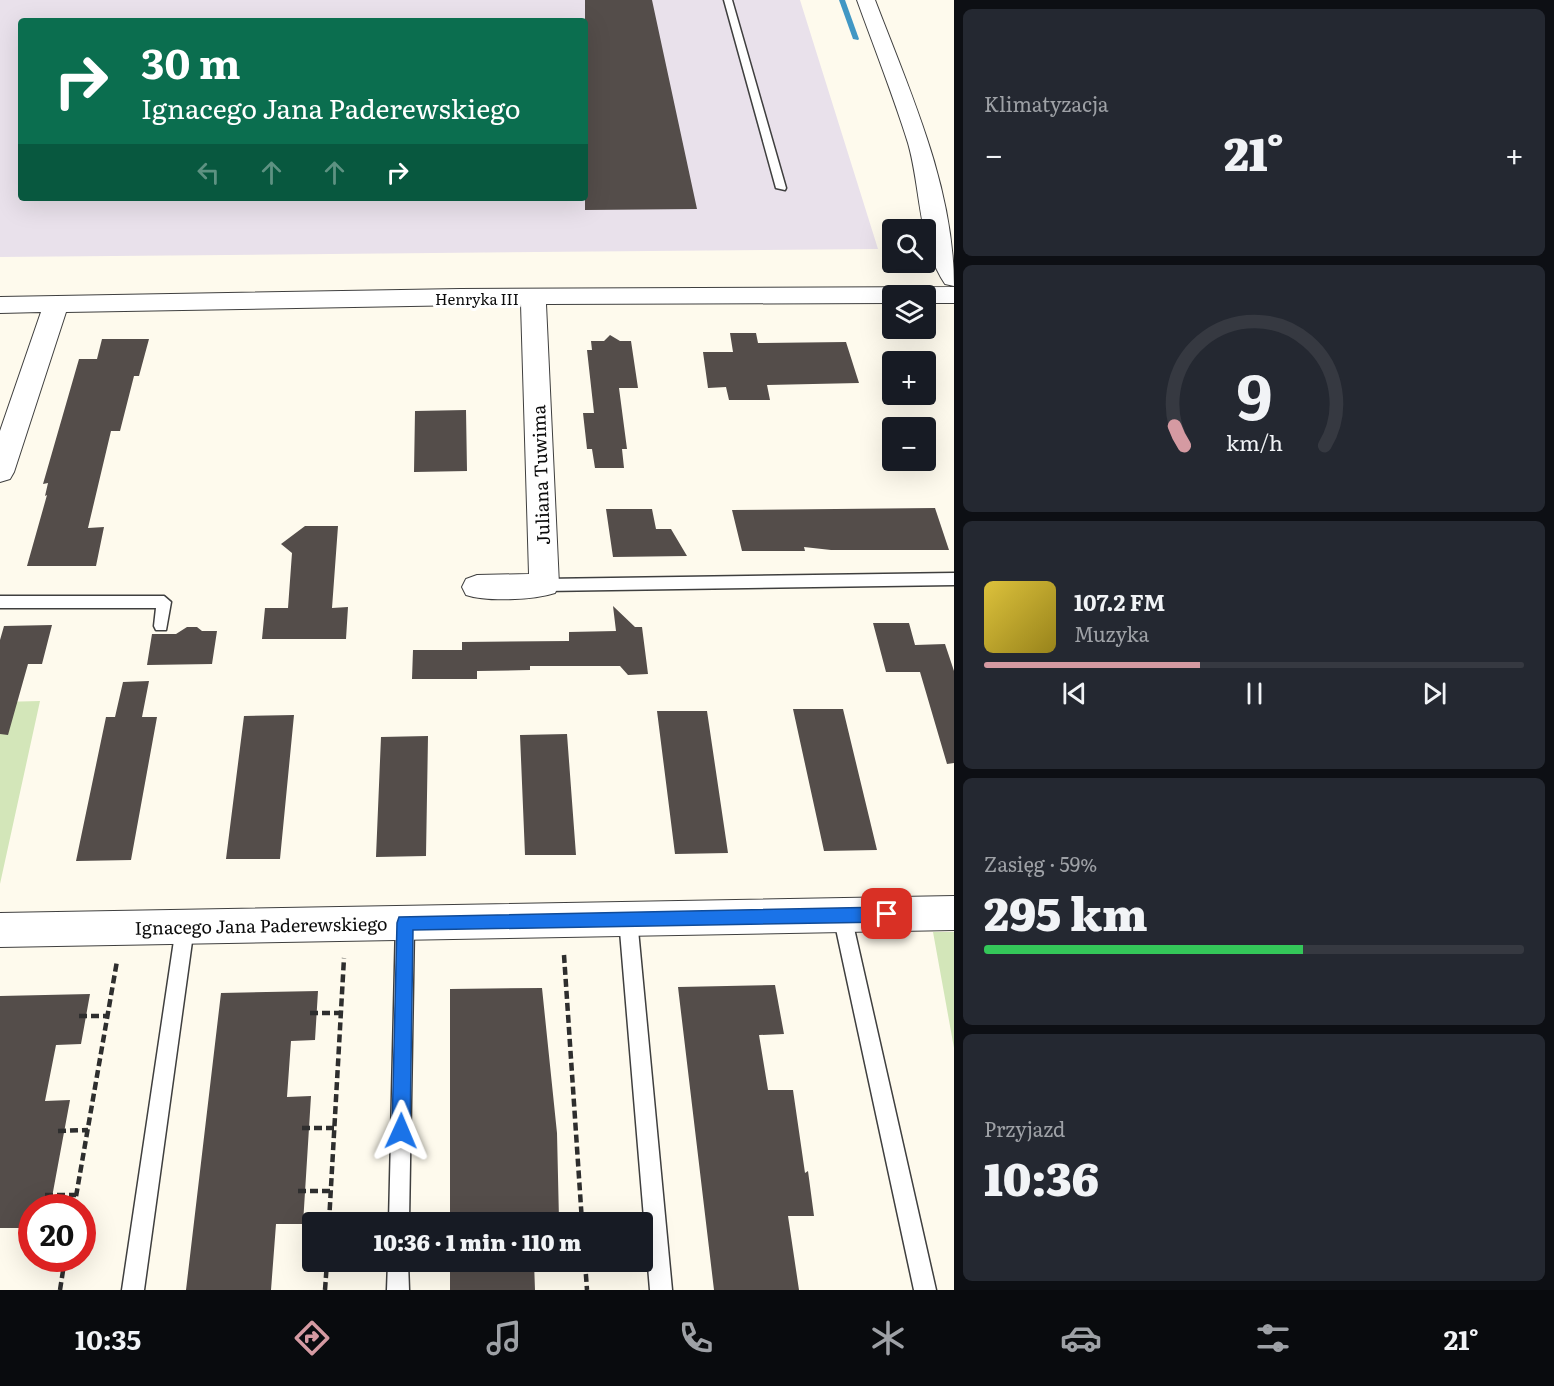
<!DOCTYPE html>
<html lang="pl">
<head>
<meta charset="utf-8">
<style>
  :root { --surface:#171b24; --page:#242831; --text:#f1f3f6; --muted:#9ea1a6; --line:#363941; --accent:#d59aa2 }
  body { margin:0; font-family:Literata,serif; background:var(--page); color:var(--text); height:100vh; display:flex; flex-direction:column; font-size:22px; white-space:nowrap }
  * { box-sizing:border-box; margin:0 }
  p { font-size:20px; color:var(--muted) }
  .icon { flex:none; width:33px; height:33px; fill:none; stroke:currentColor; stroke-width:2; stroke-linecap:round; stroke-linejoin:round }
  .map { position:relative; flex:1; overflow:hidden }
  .drawer { display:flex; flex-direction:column; gap:9px; padding:9px; background:#0d0f14; width:600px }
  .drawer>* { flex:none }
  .top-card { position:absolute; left:18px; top:18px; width:570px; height:183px; border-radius:6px; box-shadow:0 6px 24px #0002; background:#0b6e4f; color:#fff; overflow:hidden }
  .tools { position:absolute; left:882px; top:219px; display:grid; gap:12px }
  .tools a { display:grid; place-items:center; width:54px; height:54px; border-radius:6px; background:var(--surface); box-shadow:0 6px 24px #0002; font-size:30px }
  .speed { position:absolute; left:18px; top:1194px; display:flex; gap:12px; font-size:30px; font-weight:700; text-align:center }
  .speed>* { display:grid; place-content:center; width:78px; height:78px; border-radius:50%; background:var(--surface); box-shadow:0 6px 24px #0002; line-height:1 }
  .speed .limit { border:9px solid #d22; background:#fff; color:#111 }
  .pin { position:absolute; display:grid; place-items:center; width:51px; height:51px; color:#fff; margin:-26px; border-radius:12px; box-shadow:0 3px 9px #0006 }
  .me { position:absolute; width:66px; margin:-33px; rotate:1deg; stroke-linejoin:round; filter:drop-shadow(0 0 4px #0008) }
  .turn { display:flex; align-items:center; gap:21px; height:126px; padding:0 24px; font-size:27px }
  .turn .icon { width:78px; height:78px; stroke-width:2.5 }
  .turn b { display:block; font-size:42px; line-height:51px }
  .lanes { display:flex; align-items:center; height:57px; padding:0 24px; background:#0003; justify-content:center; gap:30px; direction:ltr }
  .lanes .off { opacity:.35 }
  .big { font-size:45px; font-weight:800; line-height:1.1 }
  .drawer .card { flex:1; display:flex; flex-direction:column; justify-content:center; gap:9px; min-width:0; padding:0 21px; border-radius:9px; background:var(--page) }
  .drawer .dial { align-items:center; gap:0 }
  .dial svg { height:156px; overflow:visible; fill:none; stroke:var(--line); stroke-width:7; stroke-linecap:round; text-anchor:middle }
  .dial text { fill:var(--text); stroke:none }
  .song { display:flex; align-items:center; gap:18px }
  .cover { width:72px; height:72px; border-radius:9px; background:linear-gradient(135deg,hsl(50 70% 55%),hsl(50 70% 35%)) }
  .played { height:6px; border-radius:3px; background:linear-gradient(90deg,var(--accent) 40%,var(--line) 40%) }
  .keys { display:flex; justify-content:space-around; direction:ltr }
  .heat { display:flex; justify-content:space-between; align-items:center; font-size:33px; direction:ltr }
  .charge { height:9px; border-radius:4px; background:linear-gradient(90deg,#34c759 59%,var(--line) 0) }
  .trip { position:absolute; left:302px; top:1212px; width:351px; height:60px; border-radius:6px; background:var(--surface); box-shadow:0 6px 24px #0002; font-weight:800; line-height:60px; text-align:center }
  .tabs { display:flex; height:96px; justify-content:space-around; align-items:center; background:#090b0e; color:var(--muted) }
  .tabs .icon { width:42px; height:42px }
  .tabs .on { color:var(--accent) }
  .tabs b { font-size:27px; color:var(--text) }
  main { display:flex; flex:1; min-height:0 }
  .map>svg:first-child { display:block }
  .industrial { fill:#e9e1eb; fill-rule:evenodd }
  .green { fill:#d3e6b9 }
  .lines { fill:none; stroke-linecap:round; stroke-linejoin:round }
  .stream { fill:#4197c4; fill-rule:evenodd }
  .building { fill:#544d4a }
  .service-casing { stroke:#3f3f3f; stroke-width:3 }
  .minor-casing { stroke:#3f3f3f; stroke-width:2 }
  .path { stroke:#2e2e2e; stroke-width:4.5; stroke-dasharray:8 4; stroke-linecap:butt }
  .service { fill:#fff; fill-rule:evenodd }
  .minor { fill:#fff; fill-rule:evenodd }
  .route { fill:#1a73e8; stroke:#114b97; stroke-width:1.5 }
  .labels { text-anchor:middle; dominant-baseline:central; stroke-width:6; stroke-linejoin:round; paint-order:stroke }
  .far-street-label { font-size:15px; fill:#0c0c0c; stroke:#fff }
  .street-label { font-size:18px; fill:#0c0c0c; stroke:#fff }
</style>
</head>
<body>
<main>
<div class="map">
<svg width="954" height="1290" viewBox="0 0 954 1290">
  <rect width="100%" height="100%" fill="#fefaed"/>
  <path class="industrial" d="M 0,0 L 800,0 L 878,249 L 0,257 ZM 21,21 L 585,21 L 585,198 L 21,198 Z"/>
  <path class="green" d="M 40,701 L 0,884 L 0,702 Z
    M 933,932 L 954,932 L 954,1048 Z"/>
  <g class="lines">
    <path class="stream" d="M 839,0 L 845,0 L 859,39 L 858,40 L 853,39 Z"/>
  </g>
  <path class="building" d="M 585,0 L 652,0 L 697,209 L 585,210 Z
    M 730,333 L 756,333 L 758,343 L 846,342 L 859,383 L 767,385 L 770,400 L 729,400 L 726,387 L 708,388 L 703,352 L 733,352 Z
    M 610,335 L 620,341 L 631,341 L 638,388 L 619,388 L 627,449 L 622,449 L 624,468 L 595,468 L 592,449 L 587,449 L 583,413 L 594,413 L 587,350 L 592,350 L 591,341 L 604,341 Z
    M 102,339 L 149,339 L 139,376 L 134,376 L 120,431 L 111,431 L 88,528 L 104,527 L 96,566 L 27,566 L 47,495 L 45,496 L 48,483 L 43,484 L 79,359 L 97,359 Z
    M 466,410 L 467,471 L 414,472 L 415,411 Z
    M 935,508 L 949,550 L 831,550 L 804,547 L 805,551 L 742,551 L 732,510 Z
    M 606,509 L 652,509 L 656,529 L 671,529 L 687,556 L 613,557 Z
    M 305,526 L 338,526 L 332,608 L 348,607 L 346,639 L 262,639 L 265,608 L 288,608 L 292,553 L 281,544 Z
    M 613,606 L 635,627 L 642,627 L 648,674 L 628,675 L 620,666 L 530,666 L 530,670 L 477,671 L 477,679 L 412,679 L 413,650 L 462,650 L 462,642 L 569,641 L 569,632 L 616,631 Z
    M 873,623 L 909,623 L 915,645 L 945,644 L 954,671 L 954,763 L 947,764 L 920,672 L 886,672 Z
    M 52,625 L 42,664 L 28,664 L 8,735 L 0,734 L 0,640 L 4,626 Z
    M 187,627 L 197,627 L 202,631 L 217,631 L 212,664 L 147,665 L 152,634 L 176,634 Z
    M 149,681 L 142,717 L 157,717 L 131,860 L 76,861 L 106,717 L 115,717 L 123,682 Z
    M 793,709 L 843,709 L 877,850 L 824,851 Z
    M 657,711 L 707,711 L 728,853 L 675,854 Z
    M 294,715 L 280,859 L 226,859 L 244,716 Z
    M 567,734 L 576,855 L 525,855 L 520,735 Z
    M 428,736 L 426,856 L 376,857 L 381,737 Z
    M 775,985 L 784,1034 L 759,1035 L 768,1090 L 793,1090 L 805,1173 L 808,1171 L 814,1216 L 788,1216 L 799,1290 L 714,1290 L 678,987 Z
    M 542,988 L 557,1133 L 559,1220 L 533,1220 L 533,1222 L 450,1222 L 450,989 Z
    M 318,991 L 315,1040 L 291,1041 L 287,1097 L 311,1096 L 303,1224 L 276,1224 L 271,1290 L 186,1290 L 221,993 Z
    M 90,994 L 81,1044 L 56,1045 L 45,1101 L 70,1100 L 50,1208 L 32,1208 L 32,1228 L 0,1228 L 0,996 Z
    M 450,1262 L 534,1262 L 535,1290 L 450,1290 Z"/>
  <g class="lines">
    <g class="service-casing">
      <path id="service" d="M 724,0 L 732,0 L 786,188 L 785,190 L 776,188 Z
        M 954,573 L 954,585 L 544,591 L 537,585 L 544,579 Z
        M 0,596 L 164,596 L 171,602 L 166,630 L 156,630 L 154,626 L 156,608 L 0,608 Z
        M 842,907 L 848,909 L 851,915 L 936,1290 L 914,1290 L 833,915 L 836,909 Z
        M 628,911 L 634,913 L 637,919 L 672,1290 L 650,1290 L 619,919 L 622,913 Z
        M 405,915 L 411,917 L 414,923 L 409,1222 L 389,1222 L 396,923 L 399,917 Z
        M 185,919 L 191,921 L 194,927 L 144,1290 L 122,1290 L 176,927 L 179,921 Z
        M 388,1262 L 408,1262 L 409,1290 L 387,1290 Z"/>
    </g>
    <g class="minor-casing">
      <path id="minor" d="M 857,0 L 875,0 C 910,92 954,187 954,286 L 945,284 C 918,244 921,188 908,143 C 893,95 874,47 857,0 Z
        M 954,287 L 954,303 L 926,303 L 926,296 L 892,296 L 892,303 L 546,304 L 559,585 L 555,593 C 534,600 487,602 466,595 L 462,587 L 466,579 L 477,575 L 529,574 L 521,304 L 66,312 L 14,472 L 10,479 L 0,482 L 0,431 L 41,312 L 0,313 L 0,297 L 460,289 Z
        M 954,896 L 954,930 L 0,947 L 0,913 Z"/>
    </g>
    <path class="path" d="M 564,955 L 582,1222
      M 310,1013 L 341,1013
      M 79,1016 L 107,1016
      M 302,1128 L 334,1128
      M 58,1131 L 88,1130
      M 298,1191 L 330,1191
      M 45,1195 L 76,1195
      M 74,1208 L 117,961
      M 329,1222 L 344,958
      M 585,1262 L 587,1290
      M 60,1290 L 65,1258
      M 325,1290 L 327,1262"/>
    <use href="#service" class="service"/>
    <use href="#minor" class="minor"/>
  </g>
  <path class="route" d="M 887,907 L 892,909 L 895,914 L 892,920 L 887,922 L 413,930 L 410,1131 L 407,1137 L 401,1140 L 394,1137 L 392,1131 L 397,923 L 399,917 Z"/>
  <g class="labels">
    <g class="far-street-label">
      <text x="477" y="298">Henryka III</text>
    </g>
    <g class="street-label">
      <text transform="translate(540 475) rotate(-92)">Juliana Tuwima</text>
      <text transform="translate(261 925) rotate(-1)">Ignacego Jana Paderewskiego</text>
    </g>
  </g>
</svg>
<div class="tools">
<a><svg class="icon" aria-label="search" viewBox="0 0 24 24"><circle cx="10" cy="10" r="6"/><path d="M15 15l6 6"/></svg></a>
<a><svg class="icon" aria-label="layers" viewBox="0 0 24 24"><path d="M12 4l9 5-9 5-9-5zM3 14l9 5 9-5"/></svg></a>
<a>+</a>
<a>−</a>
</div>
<div class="speed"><div class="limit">20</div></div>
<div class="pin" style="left:887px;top:914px;background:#d93025"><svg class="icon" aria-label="arrive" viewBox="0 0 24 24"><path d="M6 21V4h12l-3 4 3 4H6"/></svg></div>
<svg class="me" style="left:401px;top:1131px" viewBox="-20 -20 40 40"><path d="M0-17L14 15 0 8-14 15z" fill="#1a73e8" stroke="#fff" stroke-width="4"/></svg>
<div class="trip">10:36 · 1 min · 110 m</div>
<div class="top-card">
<div class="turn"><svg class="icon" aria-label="right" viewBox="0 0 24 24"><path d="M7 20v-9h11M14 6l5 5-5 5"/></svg><div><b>30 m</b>Ignacego Jana Paderewskiego</div></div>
<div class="lanes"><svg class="icon off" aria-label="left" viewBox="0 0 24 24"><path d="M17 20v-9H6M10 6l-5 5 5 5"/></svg><svg class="icon off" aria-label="ahead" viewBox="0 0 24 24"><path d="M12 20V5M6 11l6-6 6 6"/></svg><svg class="icon off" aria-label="ahead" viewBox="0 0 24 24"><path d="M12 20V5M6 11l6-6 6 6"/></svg><svg class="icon" aria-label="right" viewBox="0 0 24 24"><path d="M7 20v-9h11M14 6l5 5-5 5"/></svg></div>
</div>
</div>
<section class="drawer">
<div class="card"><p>Klimatyzacja</p>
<div class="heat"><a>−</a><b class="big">21°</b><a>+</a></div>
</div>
<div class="card dial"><svg viewBox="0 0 100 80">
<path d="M14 69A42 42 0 1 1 86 69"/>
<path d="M14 69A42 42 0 0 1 9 59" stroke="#d59aa2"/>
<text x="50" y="56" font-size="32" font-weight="700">9</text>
<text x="50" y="72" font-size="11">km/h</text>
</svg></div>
<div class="card">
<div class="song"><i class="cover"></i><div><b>107.2 FM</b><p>Muzyka</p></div></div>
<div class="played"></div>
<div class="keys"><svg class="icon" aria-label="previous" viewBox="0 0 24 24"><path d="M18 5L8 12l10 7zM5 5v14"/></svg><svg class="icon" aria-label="pause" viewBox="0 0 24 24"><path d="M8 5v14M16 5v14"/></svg><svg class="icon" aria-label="next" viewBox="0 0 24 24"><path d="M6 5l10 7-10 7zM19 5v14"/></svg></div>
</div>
<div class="card"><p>Zasięg · 59%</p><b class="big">295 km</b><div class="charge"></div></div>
<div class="card"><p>Przyjazd</p><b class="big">10:36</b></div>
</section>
</main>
<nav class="tabs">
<b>10:35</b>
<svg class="icon on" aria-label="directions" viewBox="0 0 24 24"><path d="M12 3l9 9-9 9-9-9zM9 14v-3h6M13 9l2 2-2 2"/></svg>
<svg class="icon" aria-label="music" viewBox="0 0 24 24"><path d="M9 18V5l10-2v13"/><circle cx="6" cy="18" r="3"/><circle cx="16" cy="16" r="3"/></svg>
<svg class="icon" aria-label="phone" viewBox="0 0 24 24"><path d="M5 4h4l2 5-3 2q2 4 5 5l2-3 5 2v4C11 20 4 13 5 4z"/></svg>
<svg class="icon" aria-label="climate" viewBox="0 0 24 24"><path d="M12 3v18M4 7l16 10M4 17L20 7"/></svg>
<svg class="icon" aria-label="car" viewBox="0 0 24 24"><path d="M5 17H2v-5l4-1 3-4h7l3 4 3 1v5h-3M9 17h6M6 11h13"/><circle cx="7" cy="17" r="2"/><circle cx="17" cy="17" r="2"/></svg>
<svg class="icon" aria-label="filters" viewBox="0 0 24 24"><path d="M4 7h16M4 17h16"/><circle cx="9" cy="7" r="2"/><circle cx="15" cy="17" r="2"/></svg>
<b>21°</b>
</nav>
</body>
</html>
